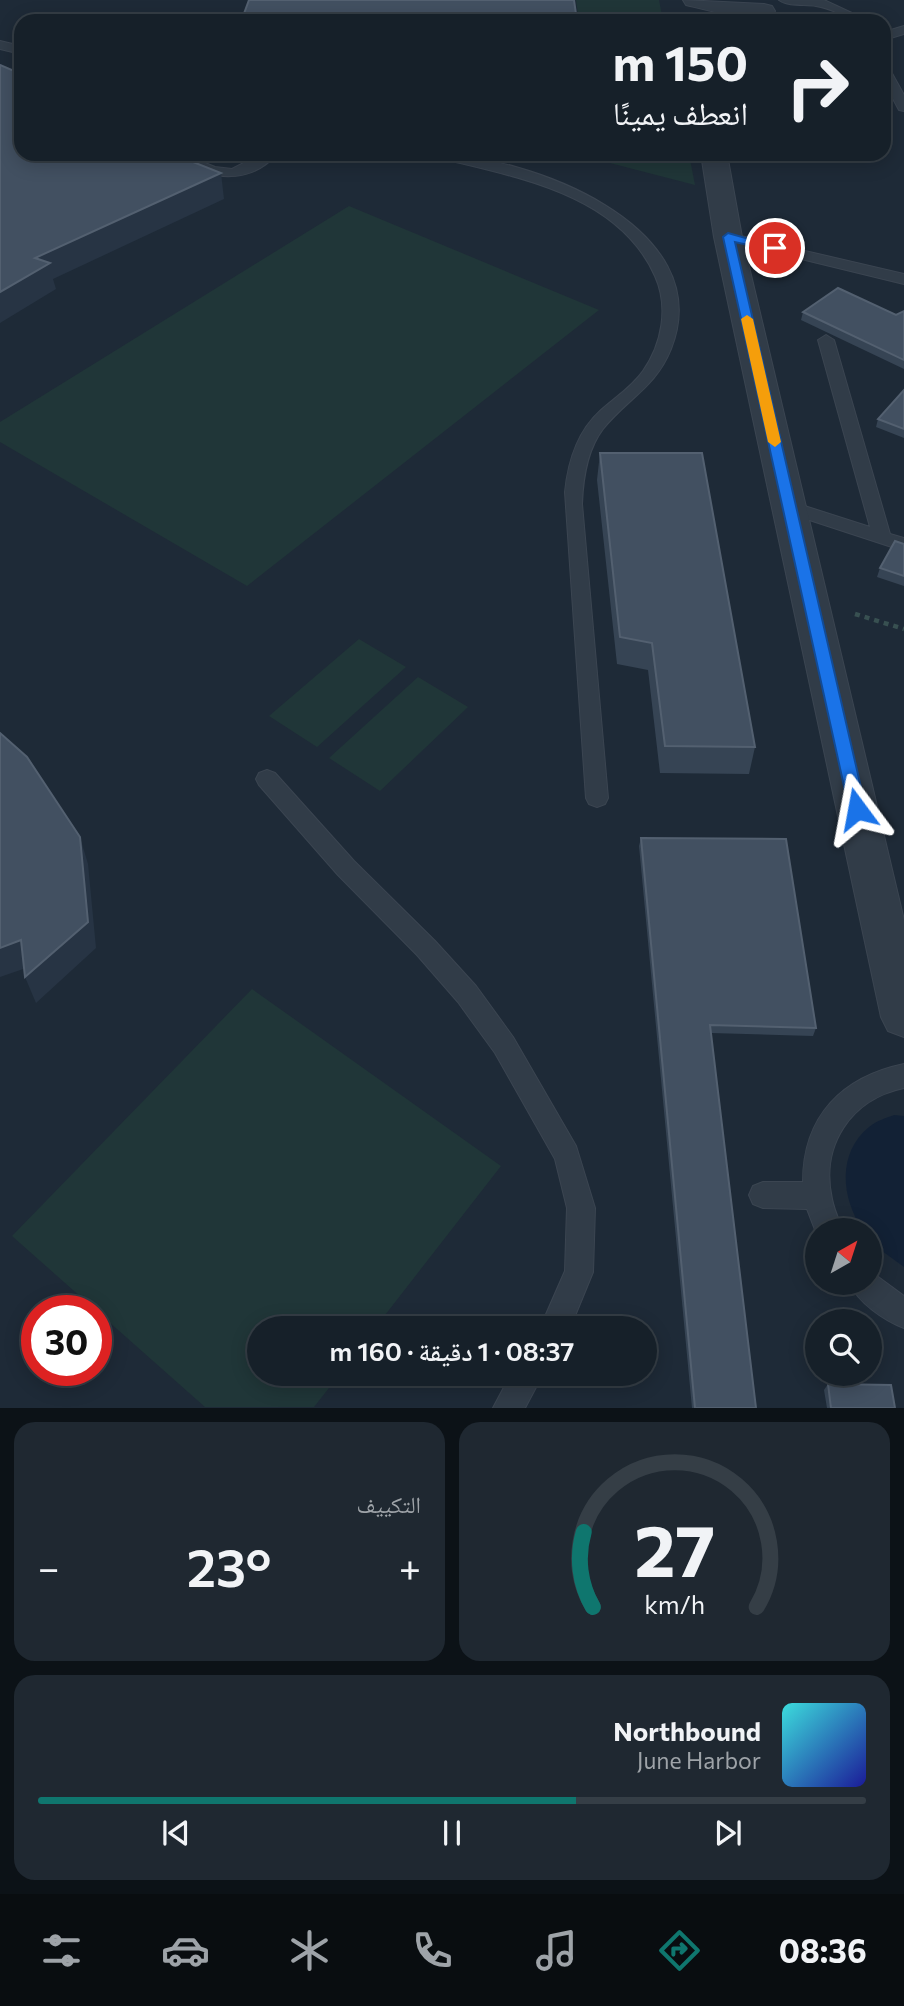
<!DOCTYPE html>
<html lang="ar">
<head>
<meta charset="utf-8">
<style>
  :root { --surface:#162029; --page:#1f2831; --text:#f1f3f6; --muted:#9ea3a8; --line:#353e46; --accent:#0f766e }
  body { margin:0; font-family:Commissioner,"Noto Naskh Arabic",sans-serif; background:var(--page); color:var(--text); direction:rtl; height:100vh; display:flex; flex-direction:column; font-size:26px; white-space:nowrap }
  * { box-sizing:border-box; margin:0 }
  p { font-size:23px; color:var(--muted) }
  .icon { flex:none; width:38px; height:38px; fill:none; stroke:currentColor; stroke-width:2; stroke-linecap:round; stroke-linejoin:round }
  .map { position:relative; height:1408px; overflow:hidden; direction:ltr }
  .panel { display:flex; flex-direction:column; gap:14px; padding:14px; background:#0c1217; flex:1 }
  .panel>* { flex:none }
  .banner { position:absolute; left:14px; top:14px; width:877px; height:147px; border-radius:21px; box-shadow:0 4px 18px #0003,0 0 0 2px var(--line); direction:rtl; background:#162029; color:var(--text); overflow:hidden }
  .needle { width:46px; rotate:39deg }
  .tools { position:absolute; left:805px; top:1218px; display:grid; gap:14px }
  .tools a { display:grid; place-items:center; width:77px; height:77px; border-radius:50%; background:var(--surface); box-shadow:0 4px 18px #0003,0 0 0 2px var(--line); font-size:35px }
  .speed { position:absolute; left:21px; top:1295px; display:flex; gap:14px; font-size:35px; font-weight:700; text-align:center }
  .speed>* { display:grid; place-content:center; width:91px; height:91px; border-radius:50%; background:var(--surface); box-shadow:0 4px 18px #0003,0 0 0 2px var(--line); line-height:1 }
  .speed .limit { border:10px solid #d22; background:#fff; color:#111 }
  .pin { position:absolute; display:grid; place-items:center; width:60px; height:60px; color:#fff; margin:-30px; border:4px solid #fff; border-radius:50%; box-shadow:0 2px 7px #0007 }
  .me { position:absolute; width:77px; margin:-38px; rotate:347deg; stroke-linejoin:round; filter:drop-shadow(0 0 5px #0008) }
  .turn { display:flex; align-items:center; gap:24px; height:147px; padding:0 28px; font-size:32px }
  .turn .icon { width:91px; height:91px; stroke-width:2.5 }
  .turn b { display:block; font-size:49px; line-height:60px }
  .big { font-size:52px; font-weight:600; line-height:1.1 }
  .panel .tile { flex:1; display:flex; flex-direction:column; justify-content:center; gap:10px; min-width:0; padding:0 24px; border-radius:21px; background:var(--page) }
  .panel .dial { align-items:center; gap:0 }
  .dial svg { height:182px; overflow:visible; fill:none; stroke:var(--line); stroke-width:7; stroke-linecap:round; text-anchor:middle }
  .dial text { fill:var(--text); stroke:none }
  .song { display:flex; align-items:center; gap:21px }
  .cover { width:84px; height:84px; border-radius:10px; background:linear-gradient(135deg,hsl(180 70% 55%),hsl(240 70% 35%)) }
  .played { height:7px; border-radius:4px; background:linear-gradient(90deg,var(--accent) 65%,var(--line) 65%) }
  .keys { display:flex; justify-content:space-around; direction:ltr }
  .heat { display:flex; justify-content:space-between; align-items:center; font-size:38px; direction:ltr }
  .panel .tiles { flex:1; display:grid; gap:14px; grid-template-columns:1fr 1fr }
  .tile:last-child { grid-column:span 2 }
  .trip { position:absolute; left:247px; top:1316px; width:410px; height:70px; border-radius:35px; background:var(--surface); box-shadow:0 4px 18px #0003,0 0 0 2px var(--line); font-weight:600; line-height:70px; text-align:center; direction:rtl }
  .tab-bar { display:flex; height:112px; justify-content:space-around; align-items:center; background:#090d10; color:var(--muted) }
  .tab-bar .icon { width:49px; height:49px }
  .tab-bar .current { color:var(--accent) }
  .tab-bar b { font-size:32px; color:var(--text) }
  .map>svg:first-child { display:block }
  .green { fill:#203638 }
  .water { fill:#122135 }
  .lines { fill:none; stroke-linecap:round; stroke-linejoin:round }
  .lane-casing { stroke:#3b4551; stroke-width:2 }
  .street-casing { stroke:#3b4551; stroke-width:2 }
  .path { stroke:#385051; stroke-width:4.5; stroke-dasharray:5 5; stroke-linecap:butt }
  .lane { fill:#313c48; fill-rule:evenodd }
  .street { fill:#313c48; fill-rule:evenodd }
  .wall { fill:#364454 }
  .shaded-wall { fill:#273444 }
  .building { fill:#425061; stroke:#536070; stroke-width:2 }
  .route { fill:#1a73e8; stroke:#114b97; stroke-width:2 }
  .slow { fill:#f59e0b }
</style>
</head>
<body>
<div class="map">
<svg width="904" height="1408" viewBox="0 0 904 1408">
  <rect width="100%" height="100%" fill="#1e2a37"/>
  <path class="green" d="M 576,0 L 659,0 L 663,21 L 579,21 Z
    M 575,154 L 689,154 L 695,185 Z
    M 349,206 L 599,310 L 247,586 L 0,442 L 0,422 Z
    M 359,639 L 406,667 L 317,747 L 269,716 Z
    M 418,677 L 468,707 L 380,791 L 329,758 Z
    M 252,989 L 501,1166 L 375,1328 L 259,1328 L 259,1374 L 340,1374 L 314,1407 L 205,1407 L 12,1236 Z"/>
  <path class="water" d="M 894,1115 L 904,1116 L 904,1267 L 871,1243 L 870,1230 L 863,1230 C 841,1198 837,1153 869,1127 C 876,1121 886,1118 894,1115 Z"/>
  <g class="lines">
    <g class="lane-casing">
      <path id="lane" d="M 779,0 L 824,0 L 869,21 C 845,21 837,9 816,6 C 805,4 789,7 779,0 Z
        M 904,26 L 904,34 L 884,40 L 884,32 Z
        M 0,41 L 21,46 L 21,54 L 0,49 Z
        M 884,67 L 889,68 L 904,95 L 904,111 L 899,110 L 884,82 Z
        M 164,154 L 183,154 L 215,167 L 232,169 L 261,154 L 277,154 C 253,181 220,181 189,167 C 180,163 171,160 164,154 Z
        M 433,154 C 525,154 720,225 671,349 C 656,387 627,399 603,429 C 587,450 583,478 582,504 L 608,798 L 605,804 L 597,807 L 589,804 L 586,798 L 565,492 C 568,462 577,432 600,411 C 614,398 631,388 643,371 C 662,344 669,307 655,276 C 618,193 515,177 435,157 Z
        M 728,233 L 904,274 L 904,284 L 723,240 L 721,237 L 723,234 Z
        M 826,335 L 834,340 L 890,534 L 904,538 L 904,551 L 782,511 L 780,507 L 789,501 L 870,527 L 818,340 Z
        M 267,770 L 275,773 L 354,861 L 435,941 L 476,986 L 513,1037 L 576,1146 L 595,1208 L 593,1272 L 570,1328 L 540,1328 L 565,1271 L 567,1208 L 555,1159 L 495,1053 L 458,1002 L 417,955 L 338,875 L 259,785 L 256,779 L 259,773 Z
        M 904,1064 L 904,1088 C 851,1099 820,1145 832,1199 C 834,1210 839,1220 843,1230 L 817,1230 L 817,1235 L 807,1209 L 763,1208 L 753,1204 L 749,1195 L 753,1186 L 763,1182 L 803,1182 C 803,1116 842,1077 904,1064 Z
        M 870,1271 L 904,1296 L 904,1328 C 885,1321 857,1302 850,1283 L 870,1283 Z
        M 511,1374 L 543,1374 L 525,1408 L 493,1408 Z"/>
    </g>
    <g class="street-casing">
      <path id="street" d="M 683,0 L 764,4 L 772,6 L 775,11 L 772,16 C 745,22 713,11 686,5 Z
        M 701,154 L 727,154 L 742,237 L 904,920 L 904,1037 L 888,1031 L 881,1017 L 714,237 Z"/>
    </g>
    <path class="path" d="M 855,614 L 904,629"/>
    <use href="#lane" class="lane"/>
    <use href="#street" class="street"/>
  </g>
  <path class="wall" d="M 904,311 L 904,369 L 801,320 L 803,312 L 896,315 Z
    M 904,390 L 904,438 L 876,427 L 878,419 Z
    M 600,453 L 755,747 L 749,774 L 660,773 L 648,670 L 617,664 L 597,480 Z
    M 904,544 L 904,586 L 877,577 L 880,568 Z
    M 641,838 L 816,1028 L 813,1036 L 711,1033 L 756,1408 L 692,1408 L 639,846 Z
    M 828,1384 L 895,1408 L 827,1408 L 824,1390 Z"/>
  <path class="shaded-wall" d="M 221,173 L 224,199 L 53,279 L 56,289 L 0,323 L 0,292 L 35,258 Z
    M 80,837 L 88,864 L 96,948 L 36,1003 L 25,977 Z
    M 21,940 L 32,966 L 0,977 L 0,948 Z"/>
  <path class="building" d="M 249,0 L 574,0 L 577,21 L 253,21 L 242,19 Z
    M 0,65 L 21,74 L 21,90 L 18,91 L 21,92 L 21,154 L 173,154 L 221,173 L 35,258 L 50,263 L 0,292 Z
    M 838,288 L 896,315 L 904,311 L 904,360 L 803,312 Z
    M 904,390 L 904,429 L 878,419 Z
    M 600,453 L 702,453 L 755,747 L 665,746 L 652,643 L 620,637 Z
    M 895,541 L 904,544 L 904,576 L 880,568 Z
    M 0,733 L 27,757 L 80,837 L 88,922 L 25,977 L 21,940 L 0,948 Z
    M 641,838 L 786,839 L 816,1028 L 710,1025 L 756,1408 L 695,1408 Z
    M 828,1384 L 891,1385 L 895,1408 L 831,1408 Z"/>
  <path class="route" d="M 728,233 L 781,248 L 775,251 L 735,242 L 866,809 L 863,814 L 851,814 L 849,809 L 723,237 Z"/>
  <path class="slow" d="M 747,315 L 753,319 L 781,442 L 775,447 L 768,442 L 741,319 Z"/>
</svg>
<div class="tools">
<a><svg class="needle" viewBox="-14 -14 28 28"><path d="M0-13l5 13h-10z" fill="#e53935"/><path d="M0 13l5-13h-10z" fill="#9ea3a8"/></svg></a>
<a><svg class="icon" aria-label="search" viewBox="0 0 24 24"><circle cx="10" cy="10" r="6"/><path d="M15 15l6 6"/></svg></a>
</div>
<div class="speed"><div class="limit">30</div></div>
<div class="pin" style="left:775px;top:248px;background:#d93025"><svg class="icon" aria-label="arrive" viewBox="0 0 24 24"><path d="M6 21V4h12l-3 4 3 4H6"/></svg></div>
<svg class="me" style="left:857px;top:809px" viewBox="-20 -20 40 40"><path d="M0-17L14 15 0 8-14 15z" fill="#1a73e8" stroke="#fff" stroke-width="4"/></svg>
<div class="trip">08:37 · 1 دقيقة · 160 m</div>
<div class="banner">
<div class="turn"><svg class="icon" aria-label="right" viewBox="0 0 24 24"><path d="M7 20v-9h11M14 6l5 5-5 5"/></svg><div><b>150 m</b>انعطف يمينًا</div></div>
</div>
</div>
<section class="panel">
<div class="tiles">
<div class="tile dial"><svg viewBox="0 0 100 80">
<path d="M14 69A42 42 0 1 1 86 69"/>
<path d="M14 69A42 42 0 0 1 10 36" stroke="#0f766e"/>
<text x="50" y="56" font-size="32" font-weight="700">27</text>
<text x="50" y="72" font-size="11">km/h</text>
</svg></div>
<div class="tile"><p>التكييف</p>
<div class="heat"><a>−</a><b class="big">23°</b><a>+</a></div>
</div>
<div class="tile">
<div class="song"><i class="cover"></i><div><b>Northbound</b><p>June Harbor</p></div></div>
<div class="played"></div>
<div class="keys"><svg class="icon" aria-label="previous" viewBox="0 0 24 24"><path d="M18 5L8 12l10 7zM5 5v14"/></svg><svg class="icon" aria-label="pause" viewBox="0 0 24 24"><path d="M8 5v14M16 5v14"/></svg><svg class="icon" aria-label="next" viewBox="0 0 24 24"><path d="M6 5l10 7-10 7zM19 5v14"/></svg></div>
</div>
</div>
</section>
<nav class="tab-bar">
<b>08:36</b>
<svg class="icon current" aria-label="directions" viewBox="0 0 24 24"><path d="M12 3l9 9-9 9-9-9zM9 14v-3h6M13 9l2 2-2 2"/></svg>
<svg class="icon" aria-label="music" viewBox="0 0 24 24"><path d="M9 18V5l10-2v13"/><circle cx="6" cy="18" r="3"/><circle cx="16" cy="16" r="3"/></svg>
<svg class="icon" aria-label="phone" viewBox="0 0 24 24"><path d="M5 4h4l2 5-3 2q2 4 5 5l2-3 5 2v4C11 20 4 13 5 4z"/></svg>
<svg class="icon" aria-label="climate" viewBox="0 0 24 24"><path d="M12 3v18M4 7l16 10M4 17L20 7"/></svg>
<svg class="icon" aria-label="car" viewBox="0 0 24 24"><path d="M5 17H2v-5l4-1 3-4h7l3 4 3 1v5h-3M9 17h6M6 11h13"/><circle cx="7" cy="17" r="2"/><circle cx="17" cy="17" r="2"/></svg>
<svg class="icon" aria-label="filters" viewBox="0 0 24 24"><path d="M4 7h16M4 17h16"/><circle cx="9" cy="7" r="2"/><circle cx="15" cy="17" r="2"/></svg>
</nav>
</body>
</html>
